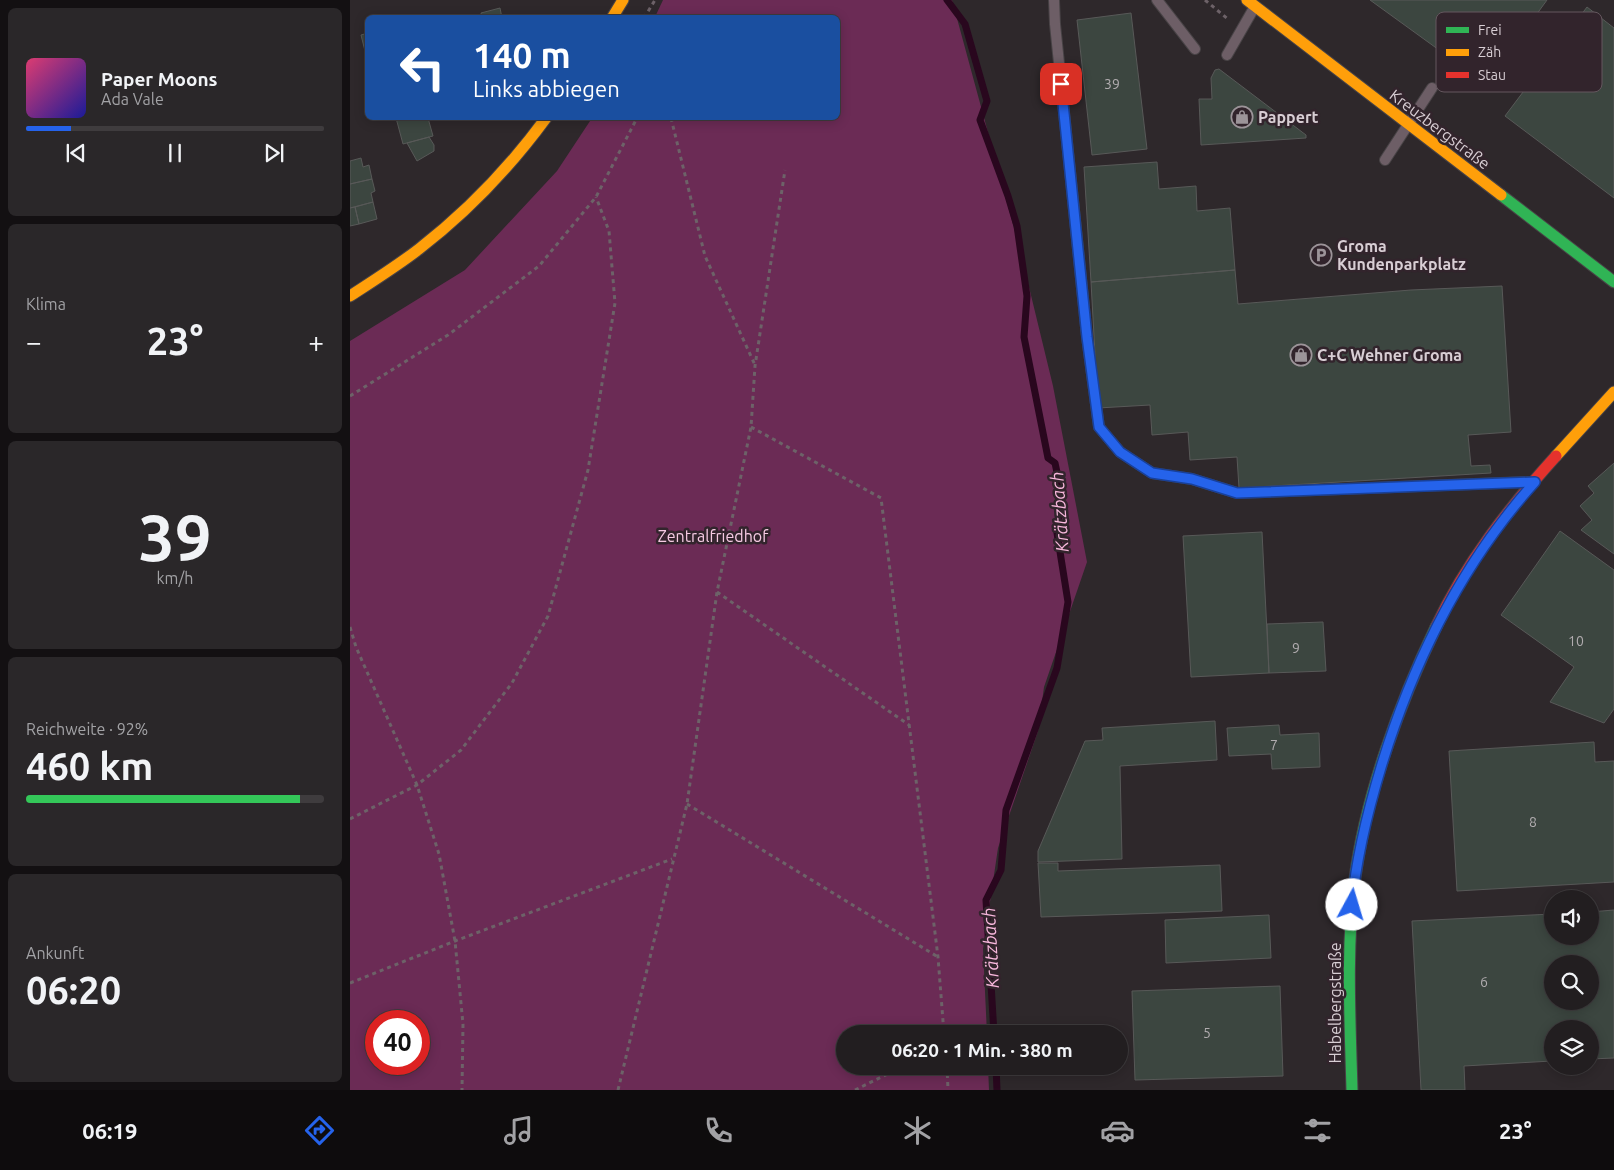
<!DOCTYPE html>
<html lang="de">
<head>
<meta charset="utf-8">
<style>
  :root { --surface:#221e20; --page:#2a2729; --text:#f1f3f6; --muted:#a2a2a5; --line:#3f3c3e; --accent:#2563eb }
  body { margin:0; font-family:Ubuntu,sans-serif; background:var(--page); color:var(--text); height:100vh; display:flex; flex-direction:column; font-size:19px; white-space:nowrap }
  * { box-sizing:border-box; margin:0 }
  p { font-size:16px; color:var(--muted) }
  .icon { flex:none; width:28px; height:28px; fill:none; stroke:currentColor; stroke-width:2; stroke-linecap:round; stroke-linejoin:round }
  .map { position:relative; flex:1; overflow:hidden }
  .drawer { display:flex; flex-direction:column; gap:8px; padding:8px; background:#131012; width:350px }
  .drawer>* { flex:none }
  .banner { position:absolute; left:15px; top:15px; width:475px; height:105px; border-radius:8px; box-shadow:0 2px 12px #0003,0 0 0 1px var(--line); background:#1a4fa0; color:#fff; overflow:hidden }
  .controls { position:absolute; left:1194px; top:890px; display:grid; gap:10px }
  .controls a { display:grid; place-items:center; width:55px; height:55px; border-radius:50%; background:var(--surface); box-shadow:0 2px 12px #0003,0 0 0 1px var(--line); font-size:25px }
  .speed { position:absolute; left:15px; top:1010px; display:flex; gap:10px; font-size:25px; font-weight:700; text-align:center }
  .speed>* { display:grid; place-content:center; width:65px; height:65px; border-radius:50%; background:var(--surface); box-shadow:0 2px 12px #0003,0 0 0 1px var(--line); line-height:1 }
  .speed .limit { border:8px solid #d22; background:#fff; color:#111 }
  .pin { position:absolute; display:grid; place-items:center; width:42px; height:42px; color:#fff; margin:-21px; border-radius:10px; box-shadow:0 2px 8px #0006 }
  .me { position:absolute; width:55px; margin:-28px; rotate:6deg; stroke-linejoin:round; filter:drop-shadow(0 0 4px #0008) }
  .turn { display:flex; align-items:center; gap:18px; height:105px; padding:0 25px; font-size:22px }
  .turn .icon { width:65px; height:65px; stroke-width:2.5 }
  .turn b { display:block; font-size:35px; line-height:42px }
  .big { font-size:38px; font-weight:700; line-height:1.1 }
  .drawer .widget { flex:1; display:flex; flex-direction:column; justify-content:center; gap:8px; min-width:0; padding:0 18px; border-radius:8px; background:var(--page) }
  .drawer .dial { align-items:center; gap:0 }
  .dial b { font-size:65px; line-height:1 }
  .song { display:flex; align-items:center; gap:15px }
  .cover { width:60px; height:60px; border-radius:8px; background:linear-gradient(135deg,hsl(340 70% 55%),hsl(240 70% 35%)) }
  .played { height:5px; border-radius:2px; background:linear-gradient(90deg,var(--accent) 15%,var(--line) 15%) }
  .keys { display:flex; justify-content:space-around; direction:ltr }
  .heat { display:flex; justify-content:space-between; align-items:center; font-size:28px; direction:ltr }
  .charge { height:8px; border-radius:4px; background:linear-gradient(90deg,#34c759 92%,var(--line) 0) }
  .trip { position:absolute; left:486px; top:1025px; width:292px; height:50px; border-radius:25px; background:var(--surface); box-shadow:0 2px 12px #0003,0 0 0 1px var(--line); font-weight:700; line-height:50px; text-align:center }
  .dock { display:flex; height:80px; justify-content:space-around; align-items:center; background:#0e0c0d; color:var(--muted) }
  .dock .icon { width:35px; height:35px }
  .dock .current { color:var(--accent) }
  .dock b { font-size:22px; color:var(--text) }
  main { display:flex; flex:1; min-height:0 }
  .map>svg:first-child { display:block }
  .green { fill:#6b2b55; fill-rule:evenodd }
  .lines { fill:none; stroke-linecap:round; stroke-linejoin:round }
  .stream { stroke:#29071e; stroke-width:7 }
  .building { fill:#3c4640; stroke:#585958; fill-rule:evenodd }
  .lane-casing { stroke:#484346; stroke-width:12 }
  .fast-casing { stroke:#484346; stroke-width:13 }
  .slow-casing { stroke:#484346; stroke-width:13 }
  .jam-casing { stroke:#484346; stroke-width:13 }
  .path { stroke:#6d6268; stroke-width:3; stroke-dasharray:4 4; stroke-linecap:butt }
  .lane { stroke:#6d5e66; stroke-width:10 }
  .fast { stroke:#30b455; stroke-width:11 }
  .slow { stroke:#ff9f0a; stroke-width:11 }
  .jam { stroke:#e5322d; stroke-width:11 }
  .route-casing { stroke:#184099; stroke-width:12 }
  .route { stroke:#2563eb; stroke-width:9 }
  .labels { text-anchor:middle; dominant-baseline:central; stroke-width:5; stroke-linejoin:round; paint-order:stroke }
  .number-label { font-size:14px; fill:#b1acaf }
  .poi-label { font-size:16px; font-weight:bold; fill:#d8ced4; stroke:#32242c; text-anchor:start }
  .street-label { font-size:16px; fill:#d8ced4; stroke:#32242c }
  .park-label { font-size:16px; fill:#f6cae3; stroke:#32242c }
  .water-label { font-size:18px; font-style:italic; fill:#f8b7dc; stroke:#32242c }
  .key { fill:#32242c; stroke:#64575e; stroke-width:1 }
  .key-label { font-size:14px; fill:#d8ced4 }
</style>
</head>
<body>
<main>
<section class="drawer">
<div class="widget">
<div class="song"><i class="cover"></i><div><b>Paper Moons</b><p>Ada Vale</p></div></div>
<div class="played"></div>
<div class="keys"><svg class="icon" aria-label="previous" viewBox="0 0 24 24"><path d="M18 5L8 12l10 7zM5 5v14"/></svg><svg class="icon" aria-label="pause" viewBox="0 0 24 24"><path d="M8 5v14M16 5v14"/></svg><svg class="icon" aria-label="next" viewBox="0 0 24 24"><path d="M6 5l10 7-10 7zM19 5v14"/></svg></div>
</div>
<div class="widget"><p>Klima</p>
<div class="heat"><a>−</a><b class="big">23°</b><a>+</a></div>
</div>
<div class="widget dial"><b>39</b><p>km/h</p></div>
<div class="widget"><p>Reichweite · 92%</p><b class="big">460 km</b><div class="charge"></div></div>
<div class="widget"><p>Ankunft</p><b class="big">06:20</b></div>
</section>
<div class="map">
<svg width="1264" height="1090" viewBox="0 0 1264 1090">
  <rect width="100%" height="100%" fill="#2e282b"/>
  <path class="green" d="M 313,0 L 602,0 L 671,254 L 703,386 L 737,562 L 694,687 L 688,731 L 648,848 L 633,949 L 637,1034 L 495,1034 L 495,1066 L 638,1066 L 639,1090 L 0,1090 L 0,341 L 115,270 L 207,171 L 242,118 L 488,118 L 488,18 L 305,17 ZM 26,1021 L 69,1021 L 69,1064 L 26,1064 Z"/>
  <g class="lines">
    <path class="stream" d="M 597,0 L 615,24 L 637,101 L 630,120 L 658,196 L 667,226 L 677,296 L 674,337 L 698,458 L 705,463 L 711,491 L 707,533 L 718,602 L 707,668 L 656,810 L 651,870 L 636,900 L 644,1034
      M 646,1066 L 647,1090"/>
  </g>
  <path class="building" d="M 1020,0 L 1197,0 L 1136,84 Z
    M 1237,7 L 1264,28 L 1264,198 L 1155,116 Z
    M 150,8 L 152,18 L 132,18 L 131,13 Z
    M 781,13 L 797,149 L 742,155 L 727,20 Z
    M 18,33 L 18,59 L 17,59 L 11,35 Z
    M 869,69 L 956,135 L 956,138 L 851,145 L 849,99 L 862,99 L 861,78 L 865,70 Z
    M 46,118 L 78,118 L 83,136 L 53,144 Z
    M 79,137 L 84,145 L 84,151 L 67,161 L 57,143 Z
    M 11,158 L 13,167 L 19,165 L 22,179 L 0,184 L 0,161 Z
    M 807,162 L 809,189 L 846,186 L 847,211 L 880,208 L 885,270 L 741,282 L 734,167 Z
    M 22,179 L 25,191 L 21,193 L 23,202 L 0,208 L 0,184 Z
    M 23,202 L 27,219 L 9,224 L 5,207 Z
    M 5,207 L 9,224 L 0,226 L 0,208 Z
    M 885,270 L 888,304 L 1061,290 L 1152,286 L 1161,432 L 1118,435 L 1121,466 L 1140,465 L 1141,473 L 889,488 L 887,457 L 840,460 L 838,432 L 802,435 L 800,405 L 748,408 L 741,282 Z
    M 1264,463 L 1264,554 L 1231,530 L 1242,520 L 1230,506 L 1244,493 L 1238,486 Z
    M 1210,531 L 1264,570 L 1264,709 L 1254,723 L 1200,702 L 1224,667 L 1151,615 Z
    M 912,532 L 919,673 L 841,677 L 833,536 Z
    M 973,622 L 976,671 L 919,673 L 917,624 Z
    M 865,721 L 867,760 L 770,766 L 772,859 L 688,862 L 688,851 L 735,741 L 753,740 L 752,728 Z
    M 929,725 L 930,735 L 969,733 L 970,767 L 922,769 L 921,754 L 879,756 L 877,728 Z
    M 1244,742 L 1245,762 L 1264,761 L 1264,882 L 1107,891 L 1099,751 Z
    M 688,863 L 708,863 L 708,871 L 870,865 L 872,911 L 691,917 Z
    M 1264,910 L 1264,1058 L 1240,1059 L 1240,1029 L 1202,1029 L 1202,1061 L 1114,1066 L 1115,1090 L 1071,1090 L 1062,921 L 1202,914 L 1202,936 L 1240,936 L 1240,912 ZM 1202,964 L 1240,964 L 1240,1001 L 1202,1001 Z
    M 919,915 L 921,958 L 816,963 L 815,920 Z
    M 930,986 L 933,1076 L 785,1080 L 782,991 Z"/>
  <g class="lines">
    <g class="lane-casing">
      <path id="lane" d="M 704,0 L 705,24 L 737,337 L 749,427 L 770,452 L 802,473 L 842,479 L 887,493 L 1178,482
        M 807,0 L 845,49
        M 877,55 L 904,8
        M 1035,160 L 1082,88"/>
    </g>
    <g class="fast-casing">
      <path id="fast" d="M 1151,195 L 1264,282
        M 1002,1090 C 1000,1019 996,948 1005,878 C 1016,795 1050,702 1086,627"/>
    </g>
    <g class="slow-casing">
      <path id="slow" d="M 897,0 L 1151,195
        M 262,18 L 273,0
        M 0,296 C 23,281 47,266 69,249 C 117,212 160,167 196,118
        M 1206,456 L 1264,392"/>
    </g>
    <g class="jam-casing">
      <path id="jam" d="M 1086,627 C 1116,563 1159,508 1206,456"/>
    </g>
    <path class="path" d="M 855,0 L 879,20
      M 294,18 L 305,0
      M 321,118 L 355,256 L 405,365
      M 0,396 L 98,335 L 189,266 L 246,197 L 287,118
      M 401,427 L 531,498 L 588,957 L 594,1034
      M 367,592 L 559,725
      M 0,627 L 6,647 L 67,785 L 89,854 L 105,941 L 113,1024 L 112,1090
      M 337,804 L 588,957
      M 0,819 L 67,785 L 111,750 L 162,683 L 198,616 L 238,470 L 265,303 L 259,231 L 246,197
      M 0,983 L 105,941 L 322,859
      M 597,1066 L 598,1090
      M 268,1090 L 337,804 L 367,592 L 401,427 L 405,366 L 435,170
      M 505,1090 L 554,1066"/>
    <use href="#lane" class="lane"/>
    <use href="#fast" class="fast"/>
    <use href="#slow" class="slow"/>
    <use href="#jam" class="jam"/>
  </g>
  <g class="lines">
    <g class="route-casing">
      <path id="route" d="M 711,84 L 737,337 L 749,427 L 770,452 L 802,473 L 842,479 L 887,493 L 1185,482 C 1112,563 1064,660 1032,764 C 1018,810 1006,857 1002,905"/>
    </g>
    <use href="#route" class="route"/>
  </g>
  <defs>
    <g id="shop-ring" transform="scale(1.125)"><circle r="9.5" fill="#32242c" stroke="#9c9499" stroke-width="1.5"/><path d="M-5-2.5h2.3a2.7 3.5 0 0 1 5.4 0H5L5.5 6h-11ZM-1.5-2.5h3a1.5 2.3 0 0 0-3 0Z" fill="#9c9499"/></g>
    <g id="parking-ring" transform="scale(1.125)"><circle r="9.5" fill="#32242c" stroke="#9c9499" stroke-width="1.5"/><path d="M-3.5-5.5H1a3.5 3.5 0 0 1 0 7H-1V5.5H-3.5ZM-1-3.4V-.6H.8a1.4 1.4 0 0 0 0-2.8Z" fill="#9c9499"/></g>
  </defs>
  <g fill-rule="evenodd">
    <use href="#shop-ring" x="892" y="117"/>
    <use href="#parking-ring" x="971" y="255"/>
    <use href="#shop-ring" x="951" y="355"/>
  </g>
  <g class="labels">
    <g class="number-label">
      <text x="762" y="84">39</text>
      <text x="1226" y="641">10</text>
      <text x="946" y="648">9</text>
      <text x="924" y="745">7</text>
      <text x="1183" y="822">8</text>
      <text x="1134" y="982">6</text>
      <text x="857" y="1033">5</text>
    </g>
    <g class="poi-label">
      <text x="908" y="117">Pappert</text>
      <text x="987" y="246">Groma<tspan x="987" dy="18">Kundenparkplatz</tspan></text>
      <text x="967" y="355">C+C Wehner Groma</text>
    </g>
    <g class="street-label">
      <text transform="translate(1090 129) rotate(37)">Kreuzbergstraße</text>
      <text transform="translate(985 1003) rotate(-90)">Habelbergstraße</text>
    </g>
    <g class="park-label">
      <text x="363" y="536">Zentralfriedhof</text>
    </g>
    <g class="water-label">
      <text transform="translate(709 512) rotate(-94)">Krätzbach</text>
      <text transform="translate(640 948) rotate(-93)">Krätzbach</text>
    </g>
  </g>
  <rect x="1086" y="12" width="166" height="80" rx="8" class="key"/>
  <rect x="1096" y="27" width="23" height="6" fill="#30b455"/>
  <rect x="1096" y="49" width="23" height="7" fill="#ff9f0a"/>
  <rect x="1096" y="72" width="23" height="6" fill="#e5322d"/>
  <g class="key-label">
    <text x="1128" y="35">Frei</text>
    <text x="1128" y="57">Zäh</text>
    <text x="1128" y="80">Stau</text>
  </g>
</svg>
<div class="controls">
<a><svg class="icon" aria-label="sound" viewBox="0 0 24 24"><path d="M4 9h4l5-4v14l-5-4H4zM17 9q2 3 0 6"/></svg></a>
<a><svg class="icon" aria-label="search" viewBox="0 0 24 24"><circle cx="10" cy="10" r="6"/><path d="M15 15l6 6"/></svg></a>
<a><svg class="icon" aria-label="layers" viewBox="0 0 24 24"><path d="M12 4l9 5-9 5-9-5zM3 14l9 5 9-5"/></svg></a>
</div>
<div class="speed"><div class="limit">40</div></div>
<div class="pin" style="left:711px;top:84px;background:#d93025"><svg class="icon" aria-label="arrive" viewBox="0 0 24 24"><path d="M6 21V4h12l-3 4 3 4H6"/></svg></div>
<svg class="me" style="left:1002px;top:905px" viewBox="-20 -20 40 40"><circle r="19" fill="#fff"/><path d="M0-13L10 11 0 6-10 11z" fill="#2563eb"/></svg>
<div class="trip">06:20 · 1 Min. · 380 m</div>
<div class="banner">
<div class="turn"><svg class="icon" aria-label="left" viewBox="0 0 24 24"><path d="M17 20v-9H6M10 6l-5 5 5 5"/></svg><div><b>140 m</b>Links abbiegen</div></div>
</div>
</div>
</main>
<nav class="dock">
<b>06:19</b>
<svg class="icon current" aria-label="directions" viewBox="0 0 24 24"><path d="M12 3l9 9-9 9-9-9zM9 14v-3h6M13 9l2 2-2 2"/></svg>
<svg class="icon" aria-label="music" viewBox="0 0 24 24"><path d="M9 18V5l10-2v13"/><circle cx="6" cy="18" r="3"/><circle cx="16" cy="16" r="3"/></svg>
<svg class="icon" aria-label="phone" viewBox="0 0 24 24"><path d="M5 4h4l2 5-3 2q2 4 5 5l2-3 5 2v4C11 20 4 13 5 4z"/></svg>
<svg class="icon" aria-label="climate" viewBox="0 0 24 24"><path d="M12 3v18M4 7l16 10M4 17L20 7"/></svg>
<svg class="icon" aria-label="car" viewBox="0 0 24 24"><path d="M5 17H2v-5l4-1 3-4h7l3 4 3 1v5h-3M9 17h6M6 11h13"/><circle cx="7" cy="17" r="2"/><circle cx="17" cy="17" r="2"/></svg>
<svg class="icon" aria-label="filters" viewBox="0 0 24 24"><path d="M4 7h16M4 17h16"/><circle cx="9" cy="7" r="2"/><circle cx="15" cy="17" r="2"/></svg>
<b>23°</b>
</nav>
</body>
</html>
